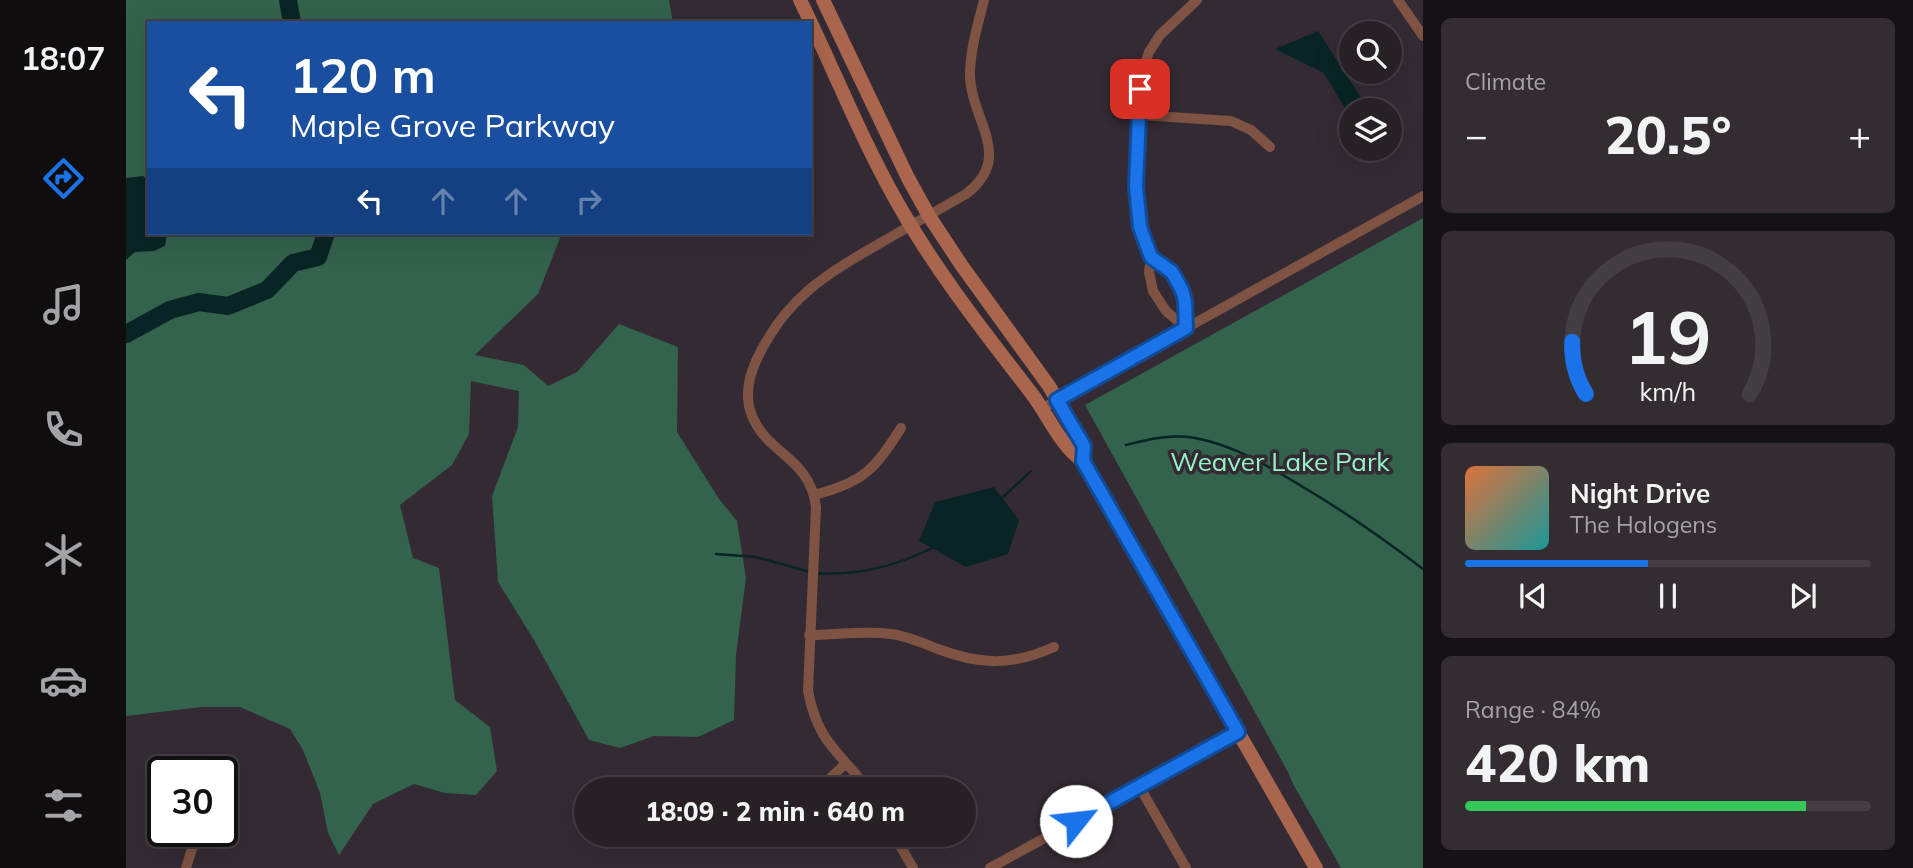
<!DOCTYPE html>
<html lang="en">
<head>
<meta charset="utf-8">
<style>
  :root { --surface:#272026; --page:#332d32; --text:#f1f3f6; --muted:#a4a3a7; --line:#433e43; --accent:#1a73e8 }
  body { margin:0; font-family:Mulish,sans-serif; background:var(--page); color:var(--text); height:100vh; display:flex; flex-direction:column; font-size:26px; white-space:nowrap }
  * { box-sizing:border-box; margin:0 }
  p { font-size:23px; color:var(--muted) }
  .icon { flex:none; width:38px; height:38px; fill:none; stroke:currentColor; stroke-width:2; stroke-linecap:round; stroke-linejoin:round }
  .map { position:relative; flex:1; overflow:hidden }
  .details { display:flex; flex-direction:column; gap:18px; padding:18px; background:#151215; width:490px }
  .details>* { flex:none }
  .banner { position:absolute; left:21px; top:21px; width:665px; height:214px; border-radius:0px; box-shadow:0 7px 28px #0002,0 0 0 2px var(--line); background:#1a4fa0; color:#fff; overflow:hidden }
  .buttons { position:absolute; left:1213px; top:21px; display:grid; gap:14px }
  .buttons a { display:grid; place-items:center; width:63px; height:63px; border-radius:50%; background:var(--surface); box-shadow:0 7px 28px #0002,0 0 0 2px var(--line); font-size:35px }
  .speed { position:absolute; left:21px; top:756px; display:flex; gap:14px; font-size:35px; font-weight:700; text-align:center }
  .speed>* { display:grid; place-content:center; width:91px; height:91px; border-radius:50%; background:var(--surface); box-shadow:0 7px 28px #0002,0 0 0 2px var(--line); line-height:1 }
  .speed .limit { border:4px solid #111; border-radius:10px; background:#fff; color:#111 }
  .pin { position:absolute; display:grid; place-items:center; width:60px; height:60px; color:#fff; margin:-30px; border-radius:14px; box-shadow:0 4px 10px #0006 }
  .me { position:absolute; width:77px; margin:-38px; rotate:61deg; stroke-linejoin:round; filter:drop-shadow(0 0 5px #0008) }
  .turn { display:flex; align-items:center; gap:24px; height:147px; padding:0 28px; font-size:32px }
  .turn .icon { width:91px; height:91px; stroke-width:2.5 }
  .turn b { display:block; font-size:49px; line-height:60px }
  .lanes { display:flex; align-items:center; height:66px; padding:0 28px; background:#0003; justify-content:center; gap:35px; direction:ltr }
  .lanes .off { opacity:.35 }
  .big { font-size:52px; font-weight:800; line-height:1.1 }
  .details .card { flex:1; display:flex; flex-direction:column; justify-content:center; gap:10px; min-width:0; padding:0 24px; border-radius:10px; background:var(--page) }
  .details .dial { align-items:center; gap:0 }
  .dial svg { height:182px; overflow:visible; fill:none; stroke:var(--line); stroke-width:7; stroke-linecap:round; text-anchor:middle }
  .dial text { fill:var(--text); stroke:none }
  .song { display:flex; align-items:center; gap:21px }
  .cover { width:84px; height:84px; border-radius:10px; background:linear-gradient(135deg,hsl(20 70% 55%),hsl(180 70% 35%)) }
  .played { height:7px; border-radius:4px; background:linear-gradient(90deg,var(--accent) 45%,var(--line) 45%) }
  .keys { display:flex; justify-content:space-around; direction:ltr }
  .heat { display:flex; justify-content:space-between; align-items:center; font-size:38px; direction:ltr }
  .charge { height:10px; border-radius:5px; background:linear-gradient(90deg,#34c759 84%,var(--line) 0) }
  .trip { position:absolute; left:448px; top:777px; width:402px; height:70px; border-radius:35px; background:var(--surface); box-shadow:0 7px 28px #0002,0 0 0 2px var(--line); font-weight:800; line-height:70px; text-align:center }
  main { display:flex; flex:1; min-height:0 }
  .tab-bar { display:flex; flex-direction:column; width:126px; justify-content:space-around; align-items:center; background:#100d0f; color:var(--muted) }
  .tab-bar .icon { width:49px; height:49px }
  .tab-bar .on { color:var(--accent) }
  .tab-bar b { font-size:32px; color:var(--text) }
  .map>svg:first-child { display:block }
  .green { fill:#33624d }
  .water { fill:#092424 }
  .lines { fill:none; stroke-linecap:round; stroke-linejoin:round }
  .stream { stroke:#092424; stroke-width:2.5 }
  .river { stroke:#092424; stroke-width:18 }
  .minor { stroke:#7e5343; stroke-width:10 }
  .secondary { stroke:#aa664d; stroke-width:14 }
  .route-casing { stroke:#114b97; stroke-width:18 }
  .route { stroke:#1a73e8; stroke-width:12 }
  .labels { text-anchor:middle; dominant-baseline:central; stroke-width:7; stroke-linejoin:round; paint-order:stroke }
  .park-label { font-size:26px; fill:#94f4c8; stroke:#342a33 }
</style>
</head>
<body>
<main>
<nav class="tab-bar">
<b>18:07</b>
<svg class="icon on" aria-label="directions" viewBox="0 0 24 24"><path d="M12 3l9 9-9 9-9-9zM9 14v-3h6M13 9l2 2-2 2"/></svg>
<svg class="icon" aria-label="music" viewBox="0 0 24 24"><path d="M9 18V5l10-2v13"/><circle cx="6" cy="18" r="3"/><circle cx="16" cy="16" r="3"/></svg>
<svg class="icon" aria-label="phone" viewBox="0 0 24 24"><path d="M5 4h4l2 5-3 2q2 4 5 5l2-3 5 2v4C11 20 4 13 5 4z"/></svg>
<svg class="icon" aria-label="climate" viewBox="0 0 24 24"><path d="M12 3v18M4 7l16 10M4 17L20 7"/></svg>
<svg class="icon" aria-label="car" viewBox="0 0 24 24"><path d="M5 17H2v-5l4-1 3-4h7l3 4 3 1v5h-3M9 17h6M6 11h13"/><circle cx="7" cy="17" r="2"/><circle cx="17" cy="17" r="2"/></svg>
<svg class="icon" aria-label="filters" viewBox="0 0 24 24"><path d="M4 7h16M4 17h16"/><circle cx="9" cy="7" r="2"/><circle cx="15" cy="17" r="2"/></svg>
</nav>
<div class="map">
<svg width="1297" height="868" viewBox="0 0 1297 868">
  <rect width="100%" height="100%" fill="#342a33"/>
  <path class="green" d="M 0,0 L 543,0 L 547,23 L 23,23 L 23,233 L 436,233 L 412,294 L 349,355 L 398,365 L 422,386 L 451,372 L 493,324 L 552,347 L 551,432 L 593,499 L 611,521 L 620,578 L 610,655 L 608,720 L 572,737 L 528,736 L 494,748 L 463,740 L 408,640 L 372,582 L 366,496 L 392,427 L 393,391 L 345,381 L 343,434 L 326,465 L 274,505 L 287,558 L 313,568 L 329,700 L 364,727 L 371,771 L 350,795 L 319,793 L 288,784 L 247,804 L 213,855 L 202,833 L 194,793 L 177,750 L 164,729 L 114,707 L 76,707 L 0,716 Z
    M 1297,218 L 1297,868 L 1215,868 L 1167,784 L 1162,772 L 959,405 Z"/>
  <path class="water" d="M 1192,31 L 1243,110 L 1225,110 L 1225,119 L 1198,73 L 1149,49 Z
    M 17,176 L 23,181 L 23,233 L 41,233 L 39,246 L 28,251 L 9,252 L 0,260 L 0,178 Z
    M 868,487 L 893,520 L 882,554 L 840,567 L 793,541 L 809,502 Z"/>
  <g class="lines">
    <path class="stream" d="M 1000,445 C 1023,439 1046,434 1069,438 C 1108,445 1144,467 1177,487 C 1219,512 1258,539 1297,569
      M 874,500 L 905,471
      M 590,554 L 630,557 L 684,572
      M 691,573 C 730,576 771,566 806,548"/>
    <path class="river" d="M 162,0 L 166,23
      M 0,334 L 44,310 L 73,302 L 102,306 L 141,290 L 167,263 L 192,257 L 200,233"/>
    <path class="minor" d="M 1272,0 L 1297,36
      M 1014,115 L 1105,121 L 1125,130 L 1144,147
      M 1025,257 C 1057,275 1059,295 1060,328
      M 1060,328 L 1040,311 L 1027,291 L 1023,272 L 1025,257 L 1014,227 L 1010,187 L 1014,89 L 1017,70 L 1023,52 L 1034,35 L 1071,0
      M 917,408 L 1297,196
      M 688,495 C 738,482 748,470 775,428
      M 683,635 C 711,635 738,630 765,634 C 781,636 797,643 812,649 C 854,665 886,666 928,647
      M 1013,786 L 1060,868
      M 693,789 L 719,764
      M 742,789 C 712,750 692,743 682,691 L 690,507 C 684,458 643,455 627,418 C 618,399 622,379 630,361 C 659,298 699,275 756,242 C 784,226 812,210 840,194 C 889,157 845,121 844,75 C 844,50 852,24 858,0
      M 580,835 C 596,848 608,844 626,835
      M 768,835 L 787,868
      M 60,868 L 70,836 L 74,831
      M 864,868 L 1112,732"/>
    <path class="secondary" d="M 674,0 C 707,67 734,137 771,202 C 810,271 858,332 906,394 C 922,415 935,447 957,461 L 1190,868
      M 697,0 L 782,178 L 803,216 L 836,266 L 923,386 L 958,446 L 957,461"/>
  </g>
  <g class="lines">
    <g class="route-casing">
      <path id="route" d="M 950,821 L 1112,732 L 957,461 L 958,446 L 931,400 L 1060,328 L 1059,301 L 1056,290 L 1046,272 L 1025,257 L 1014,227 L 1010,187 L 1014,89"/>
    </g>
    <use href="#route" class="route"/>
  </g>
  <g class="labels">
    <g class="park-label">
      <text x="1154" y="461">Weaver Lake Park</text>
    </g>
  </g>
</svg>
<div class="buttons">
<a><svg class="icon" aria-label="search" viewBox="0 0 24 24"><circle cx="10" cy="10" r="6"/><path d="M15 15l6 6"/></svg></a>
<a><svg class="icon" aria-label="layers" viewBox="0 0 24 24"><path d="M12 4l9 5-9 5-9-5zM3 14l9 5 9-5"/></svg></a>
</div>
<div class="speed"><div class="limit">30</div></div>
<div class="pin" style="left:1014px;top:89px;background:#d93025"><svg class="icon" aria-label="arrive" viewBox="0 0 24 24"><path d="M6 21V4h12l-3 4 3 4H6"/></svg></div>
<svg class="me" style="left:950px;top:821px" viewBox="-20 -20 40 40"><circle r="19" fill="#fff"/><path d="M0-13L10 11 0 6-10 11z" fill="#1a73e8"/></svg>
<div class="trip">18:09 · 2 min · 640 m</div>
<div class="banner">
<div class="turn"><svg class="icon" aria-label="left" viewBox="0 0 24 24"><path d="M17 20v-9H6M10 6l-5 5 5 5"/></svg><div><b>120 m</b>Maple Grove Parkway</div></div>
<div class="lanes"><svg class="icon" aria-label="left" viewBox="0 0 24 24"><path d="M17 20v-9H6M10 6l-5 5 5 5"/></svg><svg class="icon off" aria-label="ahead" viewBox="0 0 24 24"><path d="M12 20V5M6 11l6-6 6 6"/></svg><svg class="icon off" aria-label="ahead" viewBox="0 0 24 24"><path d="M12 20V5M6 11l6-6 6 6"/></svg><svg class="icon off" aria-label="right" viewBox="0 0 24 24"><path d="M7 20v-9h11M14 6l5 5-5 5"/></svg></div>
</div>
</div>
<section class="details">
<div class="card"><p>Climate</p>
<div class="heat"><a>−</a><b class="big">20.5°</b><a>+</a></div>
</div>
<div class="card dial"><svg viewBox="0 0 100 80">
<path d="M14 69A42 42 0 1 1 86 69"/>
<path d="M14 69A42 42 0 0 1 8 46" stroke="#1a73e8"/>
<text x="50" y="56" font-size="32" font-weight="700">19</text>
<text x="50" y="72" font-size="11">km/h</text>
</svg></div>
<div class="card">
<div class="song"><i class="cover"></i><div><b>Night Drive</b><p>The Halogens</p></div></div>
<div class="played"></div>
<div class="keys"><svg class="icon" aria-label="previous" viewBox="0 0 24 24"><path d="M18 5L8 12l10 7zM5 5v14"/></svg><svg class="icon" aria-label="pause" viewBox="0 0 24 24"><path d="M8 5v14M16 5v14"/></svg><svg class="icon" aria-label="next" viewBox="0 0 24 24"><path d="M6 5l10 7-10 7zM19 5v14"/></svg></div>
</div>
<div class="card"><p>Range · 84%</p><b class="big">420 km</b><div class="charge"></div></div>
</section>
</main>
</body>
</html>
